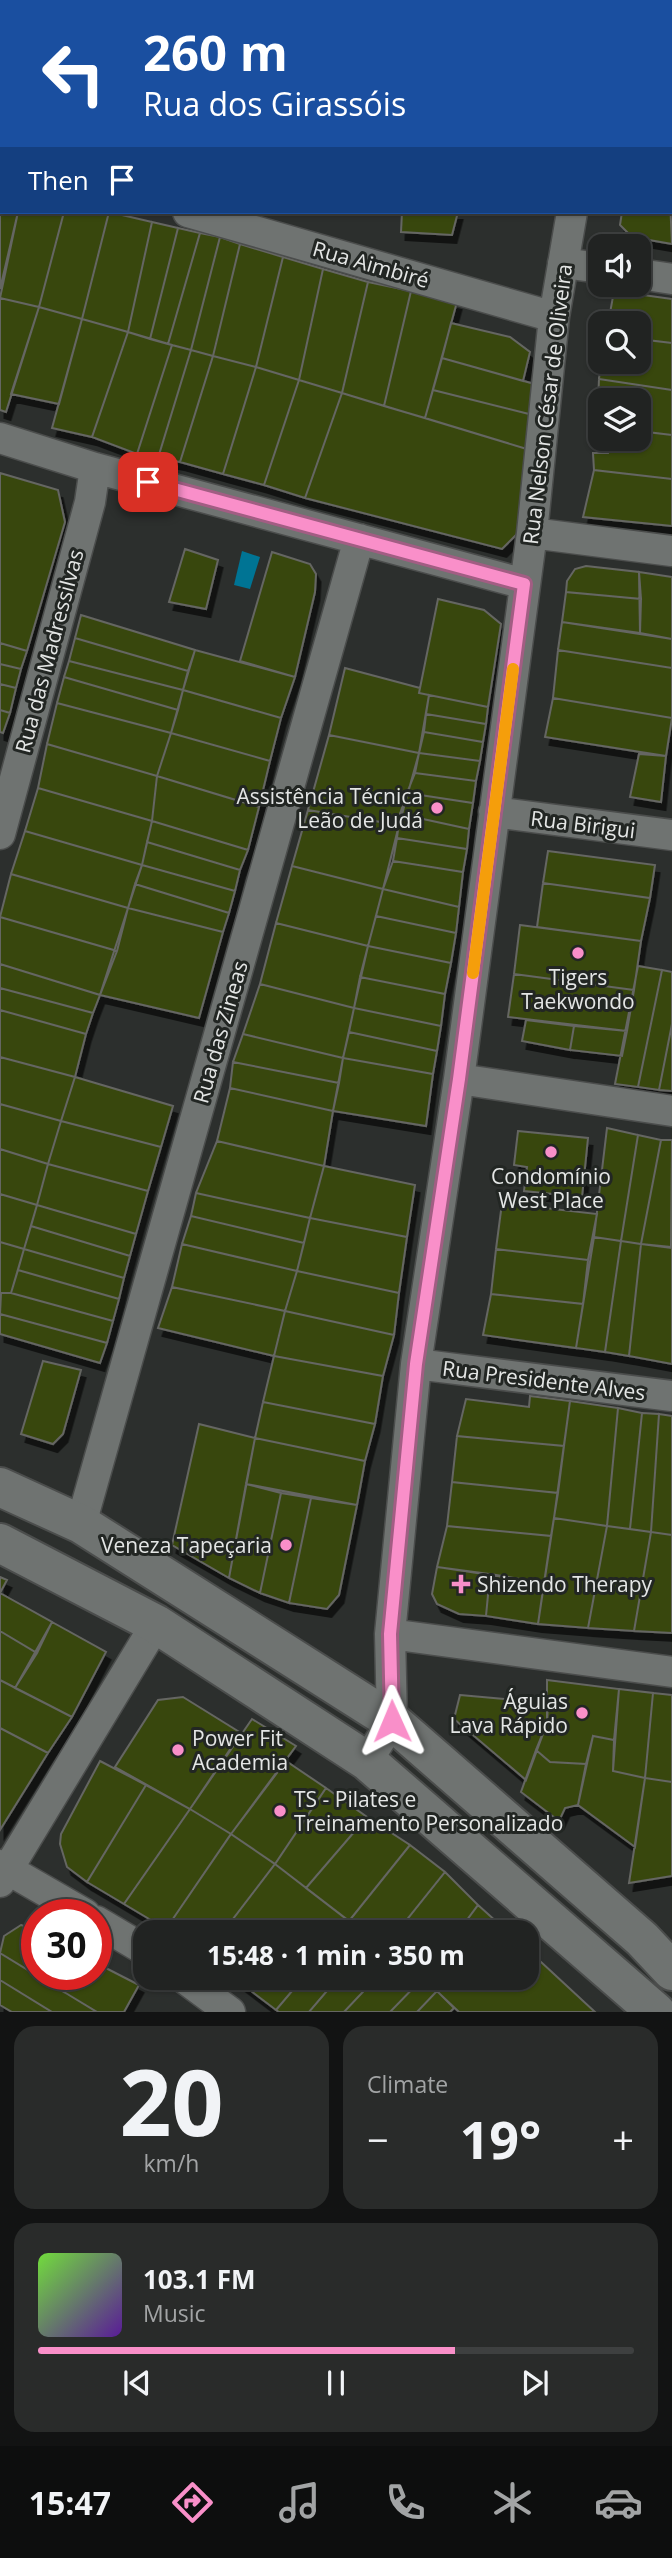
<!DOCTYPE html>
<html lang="en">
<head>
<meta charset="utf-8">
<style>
  :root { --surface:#212322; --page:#292b2a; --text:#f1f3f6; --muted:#a2a4a5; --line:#3e4040; --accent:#f98fc9 }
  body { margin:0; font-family:"Open Sans",sans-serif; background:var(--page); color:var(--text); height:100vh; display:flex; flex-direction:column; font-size:26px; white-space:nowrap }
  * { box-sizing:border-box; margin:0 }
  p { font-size:23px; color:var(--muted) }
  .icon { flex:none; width:38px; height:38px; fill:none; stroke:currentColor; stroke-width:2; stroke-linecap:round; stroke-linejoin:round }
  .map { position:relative; height:2012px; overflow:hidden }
  .drawer { display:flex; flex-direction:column; gap:14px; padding:14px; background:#121313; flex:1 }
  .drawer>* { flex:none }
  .top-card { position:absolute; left:0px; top:0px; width:672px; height:214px; box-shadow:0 2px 5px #0004,0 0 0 2px var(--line); background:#1a4fa0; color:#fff; overflow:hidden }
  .buttons { position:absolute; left:588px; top:234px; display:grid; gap:14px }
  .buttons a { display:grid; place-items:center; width:63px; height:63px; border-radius:14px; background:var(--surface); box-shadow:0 2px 5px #0004,0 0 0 2px var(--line); font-size:35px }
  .speed { position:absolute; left:21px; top:1899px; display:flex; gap:14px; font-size:35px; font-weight:700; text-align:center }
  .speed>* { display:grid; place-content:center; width:91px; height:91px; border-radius:50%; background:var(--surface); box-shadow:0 2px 5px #0004,0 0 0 2px var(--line); line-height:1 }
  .speed .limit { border:10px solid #d22; background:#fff; color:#111 }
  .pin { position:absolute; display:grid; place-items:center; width:60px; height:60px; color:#fff; margin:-30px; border-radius:14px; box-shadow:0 4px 10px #0006 }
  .me { position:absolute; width:77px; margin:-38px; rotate:359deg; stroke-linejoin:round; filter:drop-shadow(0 0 5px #0008) }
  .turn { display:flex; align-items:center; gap:24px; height:147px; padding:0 28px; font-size:32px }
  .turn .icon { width:91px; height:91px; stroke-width:2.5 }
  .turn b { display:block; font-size:49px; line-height:60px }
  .then { display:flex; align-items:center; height:66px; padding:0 28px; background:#0003; gap:14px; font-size:26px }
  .big { font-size:52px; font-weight:700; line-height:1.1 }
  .drawer .tile { flex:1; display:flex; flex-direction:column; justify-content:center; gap:10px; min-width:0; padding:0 24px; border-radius:21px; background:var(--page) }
  .drawer .dial { align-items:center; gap:0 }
  .dial b { font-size:91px; line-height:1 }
  .song { display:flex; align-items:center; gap:21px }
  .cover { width:84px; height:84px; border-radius:10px; background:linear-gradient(135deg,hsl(100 70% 55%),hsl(270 70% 35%)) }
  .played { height:7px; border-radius:4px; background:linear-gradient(90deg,var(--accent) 70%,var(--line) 70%) }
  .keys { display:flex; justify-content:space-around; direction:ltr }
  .heat { display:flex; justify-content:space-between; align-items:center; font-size:38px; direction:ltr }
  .drawer .tiles { flex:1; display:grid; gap:14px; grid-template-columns:1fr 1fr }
  .tile:last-child { grid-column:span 2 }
  .trip { position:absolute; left:133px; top:1920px; width:406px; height:70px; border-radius:21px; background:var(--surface); box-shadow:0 2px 5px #0004,0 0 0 2px var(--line); font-weight:700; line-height:70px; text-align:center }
  .dock { display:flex; height:112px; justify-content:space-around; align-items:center; background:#0d0e0e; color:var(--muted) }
  .dock .icon { width:49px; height:49px }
  .dock .active { color:var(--accent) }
  .dock b { font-size:32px; color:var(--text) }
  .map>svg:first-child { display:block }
  .water { fill:#007494 }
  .building { fill:#384710; stroke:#656662; stroke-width:2; filter:url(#shadow) }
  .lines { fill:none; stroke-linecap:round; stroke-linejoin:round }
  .street-casing { stroke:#4b4d4c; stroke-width:33 }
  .secondary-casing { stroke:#4b4d4c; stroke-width:42 }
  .street { stroke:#6f7371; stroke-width:30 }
  .secondary { stroke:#6f7371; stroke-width:38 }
  .route-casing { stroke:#a25d83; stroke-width:18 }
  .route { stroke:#f98fc9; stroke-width:12 }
  .slow { stroke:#f59e0b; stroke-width:12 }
  .poi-dot { fill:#f98fc9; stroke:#222623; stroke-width:2.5 }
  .labels { text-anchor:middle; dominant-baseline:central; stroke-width:6; stroke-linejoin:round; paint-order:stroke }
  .street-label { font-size:21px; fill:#e4e6e5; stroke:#222623 }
  .poi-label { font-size:21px; fill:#e4e6e5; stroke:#222623; text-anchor:end }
</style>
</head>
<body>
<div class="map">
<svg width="672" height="2012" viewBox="0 0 672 2012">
  <defs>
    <filter id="shadow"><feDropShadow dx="4.5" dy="8" stdDeviation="0" flood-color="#0009"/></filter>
  </defs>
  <rect width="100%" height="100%" fill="#2c2f2d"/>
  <path class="water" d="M 242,551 L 260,557 L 250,589 L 234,585 Z"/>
  <path class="building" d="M 17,0 L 60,0 L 16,2 Z
    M 125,0 L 156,0 L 165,2 L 125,2 Z
    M 324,0 L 451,0 L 450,2 Z
    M 2,54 L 2,112 L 0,112 Z
    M 670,111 L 672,111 L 672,154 L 670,154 Z
    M 670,154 L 672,154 L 672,200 L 670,200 Z
    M 0,178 L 2,212 L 18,212 L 0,289 Z
    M 670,200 L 672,244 L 632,237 L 620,225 L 622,212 L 670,212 Z
    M 18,212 L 64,212 L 39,307 L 0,298 Z
    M 64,212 L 109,212 L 82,319 L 39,307 Z
    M 109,212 L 152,222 L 128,332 L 82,319 Z
    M 402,212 L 458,212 L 452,235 L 401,232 Z
    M 152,222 L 178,228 L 150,339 L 128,332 Z
    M 178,228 L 200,233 L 168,344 L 150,339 Z
    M 200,233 L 220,237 L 191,350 L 168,344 Z
    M 220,237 L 240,244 L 213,356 L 191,350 Z
    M 240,244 L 283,257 L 256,367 L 213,356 Z
    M 283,257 L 323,269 L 299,380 L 256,367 Z
    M 323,269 L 368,282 L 342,393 L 299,380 Z
    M 368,282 L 411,291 L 384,406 L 342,393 Z
    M 411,291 L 457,302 L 425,418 L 384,406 Z
    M 614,291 L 672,299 L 672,343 L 639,339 L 639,324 L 608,324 Z
    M 0,298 L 39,307 L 6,412 L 0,410 Z
    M 39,307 L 82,319 L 59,404 L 11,394 Z
    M 82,319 L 128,332 L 92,437 L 52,428 Z
    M 451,323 L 510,337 L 530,352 L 523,381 L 442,358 Z
    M 128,332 L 172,345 L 137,454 L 92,437 Z
    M 639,339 L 672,343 L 672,390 L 599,379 L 601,362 L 639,362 Z
    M 172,345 L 191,350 L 158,458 L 137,454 Z
    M 191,350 L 213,356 L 180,462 L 158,458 Z
    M 213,356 L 256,367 L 223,474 L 180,462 Z
    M 442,358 L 538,385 L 533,415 L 433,390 Z
    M 256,367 L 299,380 L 264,485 L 223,474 Z
    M 599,379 L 672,390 L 672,435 L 639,431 L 639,401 L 600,401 L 600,425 L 597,425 Z
    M 299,380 L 342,393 L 305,498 L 264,485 Z
    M 433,390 L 533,415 L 530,450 L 425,418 Z
    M 342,393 L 530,450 L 517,534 L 502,549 L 305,498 Z
    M 639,431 L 672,435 L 672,479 L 594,470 L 593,453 L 608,453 L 611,439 L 639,439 Z
    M 594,470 L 672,479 L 672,526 L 583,517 Z
    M 0,473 L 58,490 L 65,522 L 27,651 L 0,643 Z
    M 185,549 L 218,560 L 206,609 L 169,602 Z
    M 272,552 L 310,564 L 316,574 L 315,592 L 295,677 L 240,661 Z
    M 586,566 L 639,572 L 641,599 L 566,592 L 567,581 L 575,569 Z
    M 639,572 L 672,577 L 672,639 L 640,633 Z
    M 566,592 L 641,599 L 640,633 L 562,622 Z
    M 438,599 L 484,610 L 501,624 L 488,707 L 419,693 Z
    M 81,615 L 195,650 L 188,671 L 75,638 Z
    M 562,622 L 672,639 L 672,668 L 558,650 Z
    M 75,638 L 188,671 L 183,690 L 69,661 Z
    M 0,643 L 27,651 L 21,669 L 0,664 Z
    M 195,650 L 295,677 L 281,718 L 183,690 Z
    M 558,650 L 672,668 L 672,718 L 553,698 Z
    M 69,661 L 183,690 L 178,710 L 64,677 Z
    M 0,664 L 21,669 L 16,688 L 0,684 Z
    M 345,668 L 420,688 L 419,693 L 429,695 L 419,753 L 329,735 Z
    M 64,677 L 178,710 L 171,733 L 57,703 Z
    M 0,684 L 16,688 L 10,713 L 0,710 Z
    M 183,690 L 281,718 L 270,761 L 171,733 Z
    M 429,695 L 488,707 L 486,724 L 426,714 Z
    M 553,698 L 672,718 L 666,756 L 545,737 Z
    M 57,703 L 171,733 L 157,776 L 47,744 Z
    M 0,710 L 10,713 L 3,733 L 0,732 Z
    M 426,714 L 486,724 L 483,742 L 424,732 Z
    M 424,732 L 483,742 L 480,761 L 419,753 Z
    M 171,733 L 270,761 L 259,807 L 157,776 Z
    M 329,735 L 419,753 L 399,825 L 308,810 Z
    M 47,744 L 157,776 L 152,821 L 38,788 Z
    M 419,753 L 480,761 L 476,781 L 415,773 Z
    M 639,754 L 666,756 L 661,802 L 630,797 Z
    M 415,773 L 476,781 L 473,803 L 407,793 Z
    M 157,776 L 259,807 L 248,850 L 152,821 Z
    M 38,788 L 152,821 L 142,865 L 25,831 Z
    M 407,793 L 473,803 L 469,829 L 400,814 Z
    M 308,810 L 399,825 L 383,889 L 292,866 Z
    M 400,814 L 469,829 L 467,849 L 397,838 Z
    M 152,821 L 248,850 L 240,870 L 147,842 Z
    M 25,831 L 142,865 L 128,908 L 11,874 Z
    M 397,838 L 467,849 L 463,872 L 393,861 Z
    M 147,842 L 240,870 L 235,891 L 142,865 Z
    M 548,851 L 655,865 L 650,898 L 543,883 Z
    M 393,861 L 463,872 L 459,907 L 383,889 Z
    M 142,865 L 235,891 L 229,913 L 135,884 Z
    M 292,866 L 383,889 L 368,946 L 276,923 Z
    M 11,874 L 128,908 L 117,951 L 0,917 Z
    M 543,883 L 650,898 L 641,941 L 537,927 Z
    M 135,884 L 229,913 L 223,932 L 128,908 Z
    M 383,889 L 459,907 L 456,933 L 376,916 Z
    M 128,908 L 223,932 L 199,1018 L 100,995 Z
    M 376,916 L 456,933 L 451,963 L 368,946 Z
    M 0,917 L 117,951 L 100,995 L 0,964 Z
    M 276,923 L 368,946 L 354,1008 L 260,984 Z
    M 520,925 L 641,941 L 634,990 L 514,974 Z
    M 368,946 L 451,963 L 445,994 L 360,977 Z
    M 0,964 L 100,995 L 93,1013 L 0,988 Z
    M 638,966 L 662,970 L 638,1087 L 615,1084 Z
    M 662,970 L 672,972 L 672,1024 L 659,1090 L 638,1087 Z
    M 514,974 L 634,990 L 627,1031 L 508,1017 Z
    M 360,977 L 445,994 L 441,1026 L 354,1008 Z
    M 260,984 L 354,1008 L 343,1058 L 243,1034 Z
    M 0,988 L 93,1013 L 86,1034 L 0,1010 Z
    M 354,1008 L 441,1026 L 437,1051 L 349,1032 Z
    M 0,1010 L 86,1034 L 75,1077 L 0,1057 Z
    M 526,1020 L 574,1026 L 570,1050 L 522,1041 Z
    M 672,1024 L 672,1091 L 659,1090 Z
    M 574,1026 L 627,1031 L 622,1056 L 570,1050 Z
    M 349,1032 L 437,1051 L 433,1074 L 343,1058 Z
    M 243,1034 L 343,1058 L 339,1083 L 233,1062 Z
    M 0,1057 L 75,1077 L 61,1121 L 0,1104 Z
    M 343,1058 L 433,1074 L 426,1126 L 333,1111 Z
    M 233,1062 L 339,1083 L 333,1111 L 230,1088 Z
    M 75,1077 L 173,1106 L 161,1147 L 61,1121 Z
    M 230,1088 L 333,1111 L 324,1166 L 217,1141 Z
    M 0,1104 L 61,1121 L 48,1164 L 0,1149 Z
    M 61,1121 L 161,1147 L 148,1191 L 48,1164 Z
    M 607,1128 L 638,1135 L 621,1241 L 594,1237 Z
    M 518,1131 L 588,1138 L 582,1197 L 524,1191 L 527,1167 L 514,1165 Z
    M 638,1135 L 661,1140 L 641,1244 L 621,1241 Z
    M 661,1140 L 672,1140 L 671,1247 L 641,1244 Z
    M 217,1141 L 324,1166 L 310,1218 L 196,1193 Z
    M 0,1149 L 48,1164 L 37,1205 L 0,1194 Z
    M 48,1164 L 148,1191 L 136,1234 L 37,1205 Z
    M 324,1166 L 415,1185 L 407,1237 L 310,1218 Z
    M 196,1193 L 310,1218 L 304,1243 L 191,1216 Z
    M 0,1194 L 37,1205 L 24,1249 L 0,1242 Z
    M 502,1203 L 597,1214 L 588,1260 L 496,1249 Z
    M 37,1205 L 136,1234 L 130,1256 L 31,1226 Z
    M 191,1216 L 304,1243 L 297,1271 L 182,1244 Z
    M 310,1218 L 407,1237 L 399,1293 L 297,1271 Z
    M 31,1226 L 130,1256 L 124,1278 L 24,1249 Z
    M 594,1237 L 621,1241 L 605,1352 L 576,1348 Z
    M 621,1241 L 641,1244 L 629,1356 L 605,1352 Z
    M 0,1242 L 24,1249 L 11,1293 L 0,1293 Z
    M 182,1244 L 297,1271 L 285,1311 L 172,1287 Z
    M 641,1244 L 672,1248 L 672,1364 L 629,1356 Z
    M 24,1249 L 124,1278 L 119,1299 L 18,1270 Z
    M 496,1249 L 588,1260 L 583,1304 L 491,1294 Z
    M 18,1270 L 119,1299 L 113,1321 L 11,1293 Z
    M 297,1271 L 399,1293 L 394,1335 L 285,1311 Z
    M 172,1287 L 285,1311 L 274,1356 L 158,1328 Z
    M 1,1293 L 11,1293 L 113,1321 L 107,1343 L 0,1314 Z
    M 491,1294 L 583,1304 L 576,1348 L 483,1335 Z
    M 285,1311 L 394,1335 L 383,1376 L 274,1356 Z
    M 0,1314 L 107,1343 L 100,1363 L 0,1334 Z
    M 274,1356 L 383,1376 L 375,1424 L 263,1402 Z
    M 43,1361 L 81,1370 L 63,1434 L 53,1444 L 21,1434 Z
    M 530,1396 L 570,1401 L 564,1446 L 457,1436 L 466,1399 L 529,1407 Z
    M 570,1401 L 618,1408 L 607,1526 L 554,1518 Z
    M 263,1402 L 375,1424 L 365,1461 L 255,1438 Z
    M 618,1408 L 642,1413 L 630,1529 L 607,1526 Z
    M 642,1413 L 659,1414 L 651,1532 L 630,1529 Z
    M 659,1414 L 672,1416 L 672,1535 L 651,1532 Z
    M 199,1424 L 255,1438 L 229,1578 L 172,1545 Z
    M 457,1436 L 564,1446 L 558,1493 L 452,1482 Z
    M 255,1438 L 365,1461 L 357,1505 L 246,1484 Z
    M 452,1482 L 558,1493 L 551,1536 L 447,1526 Z
    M 246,1484 L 281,1493 L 260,1593 L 229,1578 Z
    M 281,1493 L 311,1498 L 289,1603 L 260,1593 Z
    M 311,1498 L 357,1505 L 339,1595 L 327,1609 L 289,1603 Z
    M 554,1518 L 607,1526 L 588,1628 L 538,1624 Z
    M 447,1526 L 551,1536 L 544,1583 L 437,1567 Z
    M 607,1526 L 651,1532 L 634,1631 L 588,1628 Z
    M 651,1532 L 672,1535 L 672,1633 L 634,1631 Z
    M 437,1567 L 490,1574 L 486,1616 L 459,1614 L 437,1604 L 432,1594 Z
    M 490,1574 L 544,1583 L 538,1624 L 486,1616 Z
    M 0,1577 L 7,1580 L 0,1593 Z
    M 0,1593 L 52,1622 L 37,1653 L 0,1631 Z
    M 52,1622 L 106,1652 L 72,1717 L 15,1688 Z
    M 0,1631 L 37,1653 L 15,1688 L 0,1680 Z
    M 0,1680 L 72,1717 L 48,1753 L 0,1728 Z
    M 547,1680 L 619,1689 L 614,1740 L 593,1736 L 586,1764 L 550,1762 L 536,1750 L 547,1723 Z
    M 619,1689 L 653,1693 L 645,1778 L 613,1771 Z
    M 653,1693 L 672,1695 L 672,1782 L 645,1778 Z
    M 460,1695 L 548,1703 L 547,1723 L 526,1780 L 454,1719 Z
    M 183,1697 L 241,1733 L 190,1809 L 115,1767 L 158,1700 Z
    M 252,1719 L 296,1746 L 231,1834 L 190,1809 Z
    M 0,1728 L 48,1753 L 0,1830 Z
    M 593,1736 L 614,1740 L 613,1771 L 645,1778 L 635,1847 L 578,1805 Z
    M 536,1750 L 550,1762 L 586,1764 L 578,1805 L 565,1808 L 559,1821 L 521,1792 Z
    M 100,1761 L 146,1785 L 87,1882 L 67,1867 L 60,1844 L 61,1834 Z
    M 286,1761 L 326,1788 L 275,1864 L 231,1834 Z
    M 645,1778 L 672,1782 L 672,1876 L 629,1883 Z
    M 146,1785 L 190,1809 L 124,1904 L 87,1882 Z
    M 326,1788 L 367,1817 L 306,1888 L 275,1864 Z
    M 190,1809 L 231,1834 L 166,1929 L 124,1904 Z
    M 367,1817 L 410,1845 L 349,1921 L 306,1888 Z
    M 231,1834 L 275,1864 L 223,1932 L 170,1932 L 166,1929 Z
    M 410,1845 L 445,1872 L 397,1932 L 365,1932 L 349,1921 Z
    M 275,1864 L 349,1921 L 340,1932 L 223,1932 Z
    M 445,1872 L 478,1905 L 458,1932 L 397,1932 Z
    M 478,1905 L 508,1932 L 458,1932 Z
    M 349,1921 L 365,1932 L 340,1932 Z
    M 21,1925 L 37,1931 L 37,1974 L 74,1974 L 64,1992 L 0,1953 L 4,1936 Z
    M 527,1949 L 595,2012 L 459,2012 L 423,1978 L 527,1978 Z
    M 0,1953 L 64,1992 L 97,2012 L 52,2012 L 0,1980 Z
    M 96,1963 L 139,1985 L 124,2012 L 97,2012 L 64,1992 L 74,1974 L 96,1974 Z
    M 234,1978 L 303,1978 L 276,2010 Z
    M 303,1978 L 338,1978 L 309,2012 L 279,2012 L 276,2010 Z
    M 338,1978 L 376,1978 L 344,2012 L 309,2012 Z
    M 376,1978 L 423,1978 L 390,2012 L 344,2012 Z
    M 423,1978 L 437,1991 L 417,2012 L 390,2012 Z
    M 0,1980 L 52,2012 L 12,2012 L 0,2005 Z
    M 437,1991 L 454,2008 L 450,2012 L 417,2012 Z"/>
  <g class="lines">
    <g class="street-casing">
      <path id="street" d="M 607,2 L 607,0
        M 0,158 L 2,158
        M 188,212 L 554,317
        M 563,263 L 600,268
        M 639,274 L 672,279
        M 0,438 L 95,468 L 525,584
        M 532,533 L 672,551
        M 494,812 L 672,835
        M 0,834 L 90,502 L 95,468
        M 459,1079 L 672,1111
        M 416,1364 L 672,1396
        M 81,1524 L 359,539
        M 390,1634 L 672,1672
        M 367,1761 L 392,1721 L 390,1634 L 416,1364 L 459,1079 L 532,533 L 554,317 L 572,212
        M 0,1865 L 85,1914
        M 0,1882 L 156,1624
        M 96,1921 L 145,1950
        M 184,1978 L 230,2012"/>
    </g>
    <g class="secondary-casing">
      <path id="secondary" d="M 0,1487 L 81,1524 L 392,1721 L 642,1939 L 672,1971
        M 0,1543 L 156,1624 L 367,1761 L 656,2012"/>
    </g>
    <use href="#street" class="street"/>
    <use href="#secondary" class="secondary"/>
  </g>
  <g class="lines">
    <g class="route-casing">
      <path id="route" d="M 148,482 L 524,584 L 459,1079 L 416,1364 L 390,1634 L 392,1721"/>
    </g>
    <use href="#route" class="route"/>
    <path class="slow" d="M 473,973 L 513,669"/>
  </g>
  <g class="poi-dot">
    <circle cx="437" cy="808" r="7"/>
    <circle cx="578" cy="953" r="7"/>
    <circle cx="551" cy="1152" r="7"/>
    <circle cx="286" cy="1545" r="7"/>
    <path d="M457.5 1573.5h7v7h7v7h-7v7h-7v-7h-7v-7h7z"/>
    <circle cx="582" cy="1713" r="7"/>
    <circle cx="178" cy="1750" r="7"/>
    <circle cx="280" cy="1811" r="7"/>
  </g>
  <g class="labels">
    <g class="street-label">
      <text transform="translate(371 264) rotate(16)">Rua Aimbiré</text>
      <text transform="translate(547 404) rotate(-83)">Rua Nelson César de Oliveira</text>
      <text transform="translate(49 651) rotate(-75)">Rua das Madressilvas</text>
      <text transform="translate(583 824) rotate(7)">Rua Birigui</text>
      <text transform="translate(220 1032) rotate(-74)">Rua das Zineas</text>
      <text transform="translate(544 1380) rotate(7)">Rua Presidente Alves</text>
    </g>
    <g class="poi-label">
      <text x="423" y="796">Assistência Técnica<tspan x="423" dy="24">Leão de Judá</tspan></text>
      <text x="578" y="977" text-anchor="middle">Tigers<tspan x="578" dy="24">Taekwondo</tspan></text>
      <text x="551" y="1176" text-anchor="middle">Condomínio<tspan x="551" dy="24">West Place</tspan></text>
      <text x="272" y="1545">Veneza Tapeçaria</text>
      <text x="477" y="1584" text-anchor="start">Shizendo Therapy</text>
      <text x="568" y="1701">Águias<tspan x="568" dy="24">Lava Rápido</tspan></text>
      <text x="192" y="1738" text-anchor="start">Power Fit<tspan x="192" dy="24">Academia</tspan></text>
      <text x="294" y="1799" text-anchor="start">TS - Pilates e<tspan x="294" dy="24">Treinamento Personalizado</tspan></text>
    </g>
  </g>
</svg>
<div class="buttons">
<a><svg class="icon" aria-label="sound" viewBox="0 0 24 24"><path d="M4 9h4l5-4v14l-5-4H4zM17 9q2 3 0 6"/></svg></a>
<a><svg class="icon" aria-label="search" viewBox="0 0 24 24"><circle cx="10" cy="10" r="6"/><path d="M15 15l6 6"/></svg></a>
<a><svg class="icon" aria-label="layers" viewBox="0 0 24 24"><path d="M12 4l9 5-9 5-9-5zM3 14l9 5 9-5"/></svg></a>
</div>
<div class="speed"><div class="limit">30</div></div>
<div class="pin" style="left:148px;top:482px;background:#d93025"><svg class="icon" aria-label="arrive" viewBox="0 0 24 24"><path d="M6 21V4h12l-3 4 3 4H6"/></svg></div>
<svg class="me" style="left:392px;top:1721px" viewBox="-20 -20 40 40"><path d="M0-17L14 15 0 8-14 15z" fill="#f98fc9" stroke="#fff" stroke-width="4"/></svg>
<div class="trip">15:48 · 1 min · 350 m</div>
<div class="top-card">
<div class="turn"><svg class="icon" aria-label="left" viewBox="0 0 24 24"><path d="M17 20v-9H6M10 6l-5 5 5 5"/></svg><div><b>260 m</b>Rua dos Girassóis</div></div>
<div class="then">Then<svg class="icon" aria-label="arrive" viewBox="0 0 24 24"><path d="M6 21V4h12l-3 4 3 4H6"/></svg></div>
</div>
</div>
<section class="drawer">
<div class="tiles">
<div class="tile dial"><b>20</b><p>km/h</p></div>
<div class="tile"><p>Climate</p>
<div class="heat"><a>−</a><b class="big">19°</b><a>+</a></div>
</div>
<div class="tile">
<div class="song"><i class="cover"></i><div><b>103.1 FM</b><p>Music</p></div></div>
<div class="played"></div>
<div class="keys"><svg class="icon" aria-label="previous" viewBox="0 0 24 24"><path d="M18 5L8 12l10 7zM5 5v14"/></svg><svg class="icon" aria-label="pause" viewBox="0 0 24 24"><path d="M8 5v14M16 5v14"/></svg><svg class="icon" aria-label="next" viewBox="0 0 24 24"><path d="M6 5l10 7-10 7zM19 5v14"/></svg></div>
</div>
</div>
</section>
<nav class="dock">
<b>15:47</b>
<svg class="icon active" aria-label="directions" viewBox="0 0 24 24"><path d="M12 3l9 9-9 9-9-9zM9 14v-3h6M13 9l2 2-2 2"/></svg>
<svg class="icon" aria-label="music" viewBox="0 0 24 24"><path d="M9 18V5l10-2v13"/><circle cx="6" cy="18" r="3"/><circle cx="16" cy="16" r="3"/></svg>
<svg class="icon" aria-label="phone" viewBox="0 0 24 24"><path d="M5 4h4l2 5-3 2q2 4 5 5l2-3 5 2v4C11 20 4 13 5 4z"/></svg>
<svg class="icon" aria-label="climate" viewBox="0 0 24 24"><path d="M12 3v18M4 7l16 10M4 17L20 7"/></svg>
<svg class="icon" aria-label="car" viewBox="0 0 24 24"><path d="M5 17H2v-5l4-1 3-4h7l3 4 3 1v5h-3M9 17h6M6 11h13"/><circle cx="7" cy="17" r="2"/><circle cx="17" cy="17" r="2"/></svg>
</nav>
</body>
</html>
